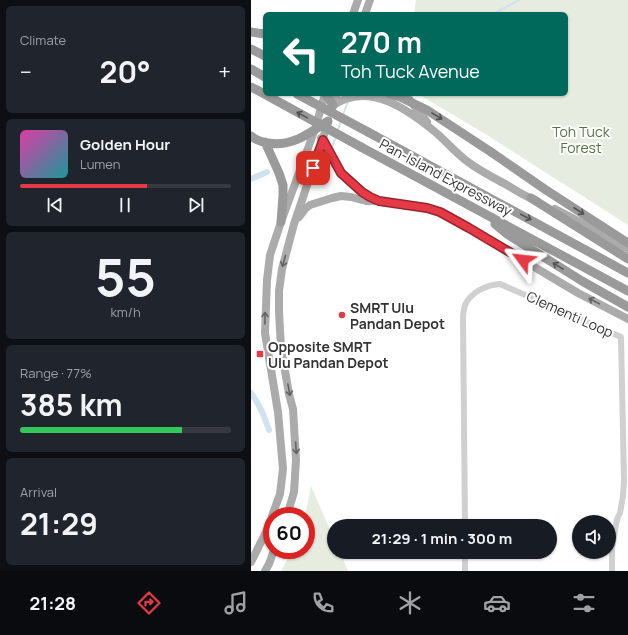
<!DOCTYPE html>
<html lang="en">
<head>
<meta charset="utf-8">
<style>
  :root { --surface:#171b24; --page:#20242c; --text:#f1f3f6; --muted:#9ea1a6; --line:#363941; --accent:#e63946 }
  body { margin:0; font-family:Manrope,sans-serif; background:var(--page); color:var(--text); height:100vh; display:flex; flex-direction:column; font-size:15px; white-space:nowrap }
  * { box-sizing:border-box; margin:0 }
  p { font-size:13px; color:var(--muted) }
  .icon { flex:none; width:22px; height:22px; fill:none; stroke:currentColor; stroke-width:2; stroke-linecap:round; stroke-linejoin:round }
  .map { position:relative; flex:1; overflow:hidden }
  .panel { display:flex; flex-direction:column; gap:6px; padding:6px; background:#0d0f14; width:251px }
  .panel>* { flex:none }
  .guide { position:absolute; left:12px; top:12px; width:305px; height:84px; border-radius:6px; box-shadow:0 1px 3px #0004; background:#00695c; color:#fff; overflow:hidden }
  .tools { position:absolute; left:321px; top:515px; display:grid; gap:8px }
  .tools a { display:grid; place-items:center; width:44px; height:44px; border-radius:50%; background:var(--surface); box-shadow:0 1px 3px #0004; font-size:20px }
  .speed { position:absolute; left:12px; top:507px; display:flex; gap:8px; font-size:20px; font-weight:700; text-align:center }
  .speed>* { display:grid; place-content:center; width:52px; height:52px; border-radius:50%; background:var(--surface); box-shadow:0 1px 3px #0004; line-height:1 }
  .speed .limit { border:6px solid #d22; background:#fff; color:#111 }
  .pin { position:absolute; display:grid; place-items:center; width:34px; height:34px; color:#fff; margin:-17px; border-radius:8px; box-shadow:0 2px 6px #0006 }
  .me { position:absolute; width:44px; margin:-22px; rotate:300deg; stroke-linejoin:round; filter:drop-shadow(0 0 3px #0008) }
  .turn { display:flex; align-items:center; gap:14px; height:84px; padding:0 12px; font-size:18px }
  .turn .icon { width:52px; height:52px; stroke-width:2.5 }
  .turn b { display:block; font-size:28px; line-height:34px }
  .big { font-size:30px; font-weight:700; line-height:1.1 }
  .panel .card { flex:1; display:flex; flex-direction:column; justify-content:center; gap:6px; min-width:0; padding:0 14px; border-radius:6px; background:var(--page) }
  .panel .dial { align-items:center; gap:0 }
  .dial b { font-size:52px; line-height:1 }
  .song { display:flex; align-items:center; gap:12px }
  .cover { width:48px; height:48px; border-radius:6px; background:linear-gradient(135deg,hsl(320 70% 55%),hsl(180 70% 35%)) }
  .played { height:4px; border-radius:2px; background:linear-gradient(90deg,var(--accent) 60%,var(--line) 60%) }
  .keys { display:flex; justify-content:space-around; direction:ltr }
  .heat { display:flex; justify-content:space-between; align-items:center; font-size:22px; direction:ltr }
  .charge { height:6px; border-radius:3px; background:linear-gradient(90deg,#34c759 77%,var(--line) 0) }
  .trip { position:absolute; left:76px; top:519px; width:230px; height:40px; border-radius:20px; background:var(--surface); box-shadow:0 1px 3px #0004; font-weight:700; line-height:40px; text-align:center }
  .menu { display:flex; height:64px; justify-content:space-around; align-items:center; background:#090b0e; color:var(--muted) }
  .menu .icon { width:28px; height:28px }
  .menu .active { color:var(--accent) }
  .menu b { font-size:18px; color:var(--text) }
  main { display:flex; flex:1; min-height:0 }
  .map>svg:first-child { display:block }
  .green { fill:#e6ecdf }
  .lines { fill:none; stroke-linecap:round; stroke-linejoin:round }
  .stream { stroke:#cfe2ee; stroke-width:2 }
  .canal { stroke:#cfe2ee; stroke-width:6 }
  .minor { stroke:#d0d0d0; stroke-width:6 }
  .major { stroke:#ababab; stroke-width:8 }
  .highway { stroke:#9a9a9a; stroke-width:9 }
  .highway-bridge { stroke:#9a9a9a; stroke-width:9 }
  .oneway { stroke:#525252 }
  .oneway2 { stroke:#636363 }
  .route-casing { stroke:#96252e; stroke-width:10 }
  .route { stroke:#e63946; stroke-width:7 }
  .poi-dot { fill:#e63946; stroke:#fff; stroke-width:1.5 }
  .labels { text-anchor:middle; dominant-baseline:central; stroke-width:4; stroke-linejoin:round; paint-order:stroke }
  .park-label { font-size:14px; fill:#56703f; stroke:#fff }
  .street-label { font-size:14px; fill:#333; stroke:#fff }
  .poi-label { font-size:14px; font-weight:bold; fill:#333; stroke:#fff; text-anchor:start }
</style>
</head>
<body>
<main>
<section class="panel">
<div class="card"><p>Climate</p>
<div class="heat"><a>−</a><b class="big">20°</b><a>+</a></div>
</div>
<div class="card">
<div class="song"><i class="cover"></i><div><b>Golden Hour</b><p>Lumen</p></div></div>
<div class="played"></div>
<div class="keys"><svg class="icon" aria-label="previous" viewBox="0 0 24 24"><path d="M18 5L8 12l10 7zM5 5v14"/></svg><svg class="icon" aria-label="pause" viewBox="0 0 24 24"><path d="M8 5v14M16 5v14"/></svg><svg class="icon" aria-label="next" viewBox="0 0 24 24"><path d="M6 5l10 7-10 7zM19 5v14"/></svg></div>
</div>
<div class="card dial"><b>55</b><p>km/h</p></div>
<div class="card"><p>Range · 77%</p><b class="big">385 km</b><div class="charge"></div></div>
<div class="card"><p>Arrival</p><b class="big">21:29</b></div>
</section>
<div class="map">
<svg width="377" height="571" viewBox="0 0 377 571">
  <rect width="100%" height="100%" fill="#fff"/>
  <path class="green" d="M 165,0 L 377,0 L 377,225 L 236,135 L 167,94 L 315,94 L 315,14 L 163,14 Z
    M 60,486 L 83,539 L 83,552 L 89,552 L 97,571 L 30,571 L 42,550 L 55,550 L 55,516 L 53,516 L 56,507 Z"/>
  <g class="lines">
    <path class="stream" d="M 242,14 L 268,0
      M 92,115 L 97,101
      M 87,130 L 90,121
      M 80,149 L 85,137"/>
    <path class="canal" d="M 0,179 L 16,172
      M 0,393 C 9,405 13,416 18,430"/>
    <path class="minor" d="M 214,526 L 212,318 C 212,314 213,309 214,305 C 220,292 235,285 249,284 L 370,337 L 373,481 L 372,496 L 369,513 L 366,519 L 361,548 L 361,571
      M 214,552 L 214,571"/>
    <path class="major" d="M 102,14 L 107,0
      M 114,14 L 119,0
      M 154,94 L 176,122
      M 80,107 C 115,80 155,108 183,131 C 195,141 205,153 217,162 C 229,171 243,178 256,185 C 266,191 275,197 286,201
      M 81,109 L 86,94
      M 70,138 L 90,173 L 111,192 L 125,200
      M 304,209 L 331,223 L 377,249
      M 48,217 L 54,209 L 59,205 L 81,198 L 90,196 L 100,197 L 115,201 L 128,201 L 176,208 L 196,215 L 327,293 L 377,319
      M 21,516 L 29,494 L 32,469 L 27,412 L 14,333 L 16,280 L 19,255 L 30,222 L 64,129 L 74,94
      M 36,516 L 43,492 L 45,460 L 42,409 L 38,394 L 30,348 L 28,312 L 28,291 L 31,269 L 43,224 L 77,123
      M 0,562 L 17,528 L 21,517
      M 14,571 L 18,564 L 23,550"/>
    <path class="highway" d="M 0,32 L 14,34
      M 0,49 L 14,56
      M 0,69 L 14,77
      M 0,87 L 6,90
      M 75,94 L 82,105
      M 117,132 L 377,273
      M 0,136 C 5,140 11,142 17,143 C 41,147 59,133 77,121
      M 14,142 L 28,173 L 32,185 L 32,196 L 30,222
      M 110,147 L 377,291
      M 240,152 L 295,190 L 377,243
      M 280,198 L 377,259
      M 244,224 L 256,234 L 331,281 L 377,307"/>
    <path class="highway-bridge" d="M 6,90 L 110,147
      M 46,94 L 117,132
      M 138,94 L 149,97 L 176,110 L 240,152"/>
  </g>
  <defs><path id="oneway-shaft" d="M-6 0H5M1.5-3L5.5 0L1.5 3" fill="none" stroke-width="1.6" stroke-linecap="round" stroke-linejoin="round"/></defs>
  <g class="oneway">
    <use href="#oneway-shaft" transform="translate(51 115) rotate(-151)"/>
    <use href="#oneway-shaft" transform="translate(186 116) rotate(32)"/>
    <use href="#oneway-shaft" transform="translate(328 211) rotate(33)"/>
    <use href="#oneway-shaft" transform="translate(275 217) rotate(28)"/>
    <use href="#oneway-shaft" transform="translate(307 266) rotate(-148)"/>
  </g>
  <g class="oneway2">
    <use href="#oneway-shaft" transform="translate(33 261) rotate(105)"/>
    <use href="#oneway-shaft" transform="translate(343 301) rotate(-152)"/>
    <use href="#oneway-shaft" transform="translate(14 318) rotate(-90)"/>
    <use href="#oneway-shaft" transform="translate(38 390) rotate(79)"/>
    <use href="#oneway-shaft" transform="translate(45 448) rotate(86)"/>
  </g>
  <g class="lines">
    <g class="route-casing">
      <path id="route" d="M 62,168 L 72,140 L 90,173 L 111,192 L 119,197 L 128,201 L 176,208 L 189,212 L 218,228 L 272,260"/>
    </g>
    <use href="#route" class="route"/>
  </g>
  <g class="poi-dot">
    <circle cx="91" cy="315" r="4"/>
    <rect x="5" y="350" width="8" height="8" rx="2"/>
  </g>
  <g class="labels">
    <g class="park-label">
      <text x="330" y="131">Toh Tuck<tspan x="330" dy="16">Forest</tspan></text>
    </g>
    <g class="street-label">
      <text transform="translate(195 177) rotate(28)">Pan-Island Expressway</text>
      <text transform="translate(319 314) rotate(24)">Clementi Loop</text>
    </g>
    <g class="poi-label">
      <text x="99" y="307">SMRT Ulu<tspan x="99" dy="16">Pandan Depot</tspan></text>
      <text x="17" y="346">Opposite SMRT<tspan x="17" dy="16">Ulu Pandan Depot</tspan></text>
    </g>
  </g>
</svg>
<div class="tools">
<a><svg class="icon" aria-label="sound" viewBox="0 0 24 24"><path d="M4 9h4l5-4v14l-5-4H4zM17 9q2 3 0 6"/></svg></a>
</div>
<div class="speed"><div class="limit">60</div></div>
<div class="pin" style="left:62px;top:168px;background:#d93025"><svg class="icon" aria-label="arrive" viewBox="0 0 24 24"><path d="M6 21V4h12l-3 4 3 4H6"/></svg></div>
<svg class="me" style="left:272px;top:260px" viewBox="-20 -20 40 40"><path d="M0-17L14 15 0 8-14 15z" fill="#e63946" stroke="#fff" stroke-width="4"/></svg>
<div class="trip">21:29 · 1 min · 300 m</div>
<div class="guide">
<div class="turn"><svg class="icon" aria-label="left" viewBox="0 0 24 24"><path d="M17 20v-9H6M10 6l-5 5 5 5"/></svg><div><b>270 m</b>Toh Tuck Avenue</div></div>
</div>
</div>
</main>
<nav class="menu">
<b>21:28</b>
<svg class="icon active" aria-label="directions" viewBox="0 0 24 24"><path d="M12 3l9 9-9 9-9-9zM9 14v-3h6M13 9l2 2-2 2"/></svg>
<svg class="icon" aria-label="music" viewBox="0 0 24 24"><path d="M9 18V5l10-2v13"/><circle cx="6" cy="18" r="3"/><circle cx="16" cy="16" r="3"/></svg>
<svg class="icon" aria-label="phone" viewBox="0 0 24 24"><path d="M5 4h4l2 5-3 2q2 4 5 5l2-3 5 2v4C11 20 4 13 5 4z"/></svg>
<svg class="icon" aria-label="climate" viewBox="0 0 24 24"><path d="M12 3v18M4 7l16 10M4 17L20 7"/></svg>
<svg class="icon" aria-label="car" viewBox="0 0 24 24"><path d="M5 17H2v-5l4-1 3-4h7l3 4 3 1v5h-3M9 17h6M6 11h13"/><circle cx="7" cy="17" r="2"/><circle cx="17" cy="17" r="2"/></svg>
<svg class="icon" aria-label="filters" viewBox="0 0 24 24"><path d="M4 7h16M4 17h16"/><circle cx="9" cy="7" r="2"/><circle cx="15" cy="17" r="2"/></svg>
</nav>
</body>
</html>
